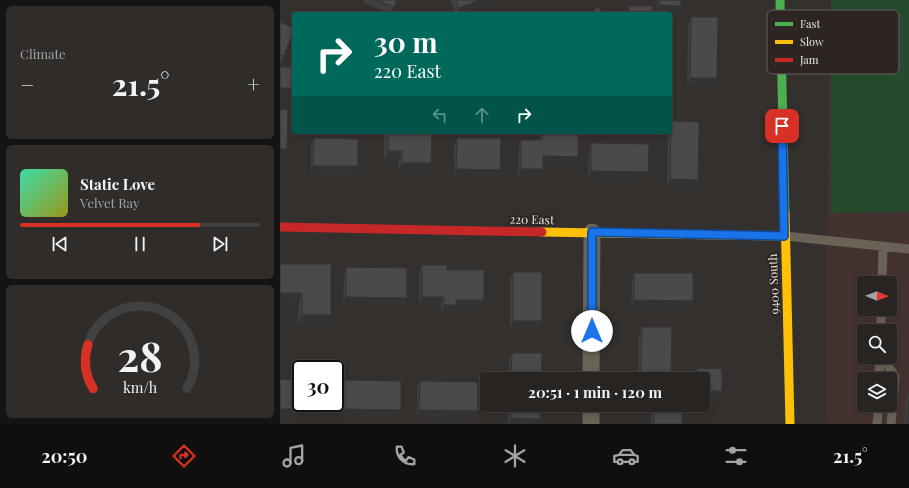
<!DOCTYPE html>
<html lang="en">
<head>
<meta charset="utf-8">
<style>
  :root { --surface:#272422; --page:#2f2c2a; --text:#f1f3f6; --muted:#a4a4a5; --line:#434140; --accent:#d93025 }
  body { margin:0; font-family:"Playfair Display",serif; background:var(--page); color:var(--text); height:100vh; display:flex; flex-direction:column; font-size:15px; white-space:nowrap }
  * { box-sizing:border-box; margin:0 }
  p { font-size:13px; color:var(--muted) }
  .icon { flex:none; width:22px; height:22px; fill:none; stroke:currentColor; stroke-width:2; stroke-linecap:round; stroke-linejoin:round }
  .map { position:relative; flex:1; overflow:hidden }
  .sheet { display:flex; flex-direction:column; gap:6px; padding:6px; background:#151413; width:280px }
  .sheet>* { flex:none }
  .guide { position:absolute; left:12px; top:12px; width:380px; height:122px; border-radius:4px; box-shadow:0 2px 6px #0003,0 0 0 1px var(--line); background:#00695c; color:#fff; overflow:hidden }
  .needle { width:26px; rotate:91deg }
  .tools { position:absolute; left:577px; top:276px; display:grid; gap:8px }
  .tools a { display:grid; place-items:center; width:40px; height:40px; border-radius:4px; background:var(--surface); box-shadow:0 2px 6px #0003,0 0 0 1px var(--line); font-size:20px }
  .speed { position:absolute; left:12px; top:360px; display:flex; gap:8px; font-size:20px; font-weight:700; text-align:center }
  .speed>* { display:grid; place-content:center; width:52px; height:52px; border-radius:50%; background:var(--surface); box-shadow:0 2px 6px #0003,0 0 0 1px var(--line); line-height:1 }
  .speed .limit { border:2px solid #111; border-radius:6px; background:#fff; color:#111 }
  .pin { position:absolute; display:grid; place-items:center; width:34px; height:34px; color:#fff; margin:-17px; border-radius:8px; box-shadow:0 2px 6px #0006 }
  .me { position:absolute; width:44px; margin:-22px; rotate:0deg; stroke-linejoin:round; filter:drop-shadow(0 0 3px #0008) }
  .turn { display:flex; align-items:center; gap:14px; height:84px; padding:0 16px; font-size:18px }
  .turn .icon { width:52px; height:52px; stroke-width:2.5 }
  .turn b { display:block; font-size:28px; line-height:34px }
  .lanes { display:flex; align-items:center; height:38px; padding:0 16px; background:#0003; justify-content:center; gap:20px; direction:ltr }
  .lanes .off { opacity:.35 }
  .big { font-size:30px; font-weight:700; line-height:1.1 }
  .sheet .tile { flex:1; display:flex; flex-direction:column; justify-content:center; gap:6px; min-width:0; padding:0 14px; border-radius:6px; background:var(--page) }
  .sheet .dial { align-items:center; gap:0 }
  .dial svg { height:104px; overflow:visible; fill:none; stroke:var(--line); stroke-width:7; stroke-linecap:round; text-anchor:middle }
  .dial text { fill:var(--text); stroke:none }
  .song { display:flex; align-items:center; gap:12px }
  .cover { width:48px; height:48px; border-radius:6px; background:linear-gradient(135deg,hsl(160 70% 55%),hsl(60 70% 35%)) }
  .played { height:4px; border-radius:2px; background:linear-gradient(90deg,var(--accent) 75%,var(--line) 75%) }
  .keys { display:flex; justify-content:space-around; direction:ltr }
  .heat { display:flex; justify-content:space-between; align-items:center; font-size:22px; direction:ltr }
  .trip { position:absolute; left:200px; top:372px; width:230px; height:40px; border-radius:4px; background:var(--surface); box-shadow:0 2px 6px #0003,0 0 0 1px var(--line); font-weight:700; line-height:40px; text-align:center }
  .dock { display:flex; height:64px; justify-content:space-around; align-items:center; background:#100e0e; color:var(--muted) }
  .dock .icon { width:28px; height:28px }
  .dock .current { color:var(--accent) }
  .dock b { font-size:18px; color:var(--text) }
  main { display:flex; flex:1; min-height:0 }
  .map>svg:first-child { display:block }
  .education { fill:#443231; fill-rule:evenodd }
  .green { fill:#264a2e }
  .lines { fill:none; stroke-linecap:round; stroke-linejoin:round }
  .lane { stroke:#6a6256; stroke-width:9 }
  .street { stroke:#6a6256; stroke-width:17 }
  .fast { stroke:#4caf50; stroke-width:9 }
  .slow { stroke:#ffc107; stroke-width:9 }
  .jam { stroke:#c62828; stroke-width:9 }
  .wall { fill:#403f40 }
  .shaded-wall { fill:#343334 }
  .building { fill:#4b494a; stroke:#343334 }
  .route-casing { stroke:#114b97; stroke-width:10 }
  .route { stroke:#1a73e8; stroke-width:7 }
  .labels { text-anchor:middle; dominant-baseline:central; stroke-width:4; stroke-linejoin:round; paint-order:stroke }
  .street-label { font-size:12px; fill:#ebe6e4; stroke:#2c2522 }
  .key { fill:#2c2522; stroke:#655f5c; stroke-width:1 }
  .key-label { font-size:11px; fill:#ebe6e4 }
</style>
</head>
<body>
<main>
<section class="sheet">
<div class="tile"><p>Climate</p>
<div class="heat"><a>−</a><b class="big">21.5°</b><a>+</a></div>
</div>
<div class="tile">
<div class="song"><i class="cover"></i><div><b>Static Love</b><p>Velvet Ray</p></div></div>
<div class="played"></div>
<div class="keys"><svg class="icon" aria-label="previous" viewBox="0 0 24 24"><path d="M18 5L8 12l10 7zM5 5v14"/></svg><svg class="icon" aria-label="pause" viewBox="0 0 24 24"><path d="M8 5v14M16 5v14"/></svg><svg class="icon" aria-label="next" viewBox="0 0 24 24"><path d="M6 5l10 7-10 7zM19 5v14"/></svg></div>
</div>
<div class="tile dial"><svg viewBox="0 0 100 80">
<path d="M14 69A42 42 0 1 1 86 69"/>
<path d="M14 69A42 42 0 0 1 10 35" stroke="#d93025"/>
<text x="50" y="56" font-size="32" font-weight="700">28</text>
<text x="50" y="72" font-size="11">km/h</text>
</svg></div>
</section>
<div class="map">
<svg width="629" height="424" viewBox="0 0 629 424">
  <rect width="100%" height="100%" fill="#34302e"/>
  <path class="education" d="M 550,0 L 629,0 L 629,424 L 547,424 L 546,304 ZM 584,283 L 610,283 L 610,309 L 584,309 ZM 584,331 L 610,331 L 610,357 L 584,357 ZM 584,379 L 610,379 L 610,405 L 584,405 Z"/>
  <path class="green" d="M 552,0 L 629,0 L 629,212 L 551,213 Z"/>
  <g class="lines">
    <path class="lane" d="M 505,236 L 629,249
      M 602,283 L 603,246
      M 601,331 L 601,309
      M 603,357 L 615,377 L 611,424
      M 599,379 L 600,357
      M 597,424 L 599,405"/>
    <path class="street" d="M 311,379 L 312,232
      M 311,424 L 311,405"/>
    <path class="fast" d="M 500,0 L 505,213"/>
    <path class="slow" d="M 505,213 L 510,424
      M 262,232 L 504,236"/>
    <path class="jam" d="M 0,227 L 262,232"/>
  </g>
  <path class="wall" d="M 85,0 L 117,0 L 111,14 L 84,3 Z
    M 170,0 L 205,0 L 203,5 L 179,14 L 176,14 Z
    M 377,0 L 401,0 L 401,6 L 398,13 L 376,13 Z
    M 349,6 L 372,14 L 347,14 Z
    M 411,17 L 435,85 L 407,85 L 408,24 Z
    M 0,22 L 14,29 L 1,63 L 0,63 Z
    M 391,121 L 418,180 L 416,187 L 387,186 L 388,132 L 390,132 L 390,123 Z
    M 104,132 L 152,132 L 151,163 L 148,173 L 118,172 L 119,161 L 104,161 Z
    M 262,132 L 298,132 L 295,164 L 263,164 L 263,169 L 260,176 L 238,176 L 239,147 L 241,140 L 260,140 L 260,138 Z
    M 34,138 L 76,174 L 31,173 L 31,145 Z
    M 177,138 L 218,177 L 174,176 L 174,145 Z
    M 311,143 L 366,179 L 308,178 L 309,150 Z
    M 0,264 L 47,325 L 18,325 L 19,303 Z
    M 142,265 L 167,270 L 202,307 L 175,307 L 173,312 L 161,312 L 161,304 L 139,304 L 139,272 Z
    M 66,267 L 127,298 L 124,305 L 63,304 L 64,274 Z
    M 233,272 L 262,321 L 259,328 L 230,328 L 230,279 Z
    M 354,273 L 413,301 L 411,308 L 351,307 L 352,280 Z
    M 362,327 L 388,379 L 358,379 L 359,334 Z
    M 232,353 L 261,379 L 229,379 L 229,360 Z
    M 417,368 L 442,391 L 439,398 L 423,379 L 414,379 L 414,375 Z
    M 63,380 L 119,417 L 60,416 L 61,387 Z
    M 140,381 L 195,418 L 137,417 L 137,388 Z
    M 629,393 L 629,424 L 624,424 L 626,400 Z
    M 228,405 L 260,405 L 258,424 L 228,424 Z
    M 374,405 L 402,424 L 371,424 L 371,411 Z"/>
  <path class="shaded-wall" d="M 200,0 L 205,0 L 203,5 L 179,14 L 176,14 L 179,8 Z
    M 379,5 L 401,6 L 398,13 L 376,13 Z
    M 410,78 L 437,78 L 435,85 L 407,85 Z
    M 0,88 L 14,88 L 14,95 L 0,95 Z
    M 0,149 L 7,149 L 4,159 L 0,158 Z
    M 108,151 L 122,151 L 119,161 L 104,161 Z
    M 263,156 L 298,157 L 295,164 L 261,164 Z
    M 122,163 L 151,163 L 148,173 L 118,172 Z
    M 33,166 L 78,166 L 76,174 L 31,173 Z
    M 176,169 L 220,170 L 218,177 L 174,176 Z
    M 241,169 L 263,169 L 260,176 L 238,176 Z
    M 311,171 L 368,172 L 366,179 L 308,178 Z
    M 390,179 L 418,180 L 416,187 L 387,186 Z
    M 0,293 L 22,293 L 19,303 L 0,302 Z
    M 66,297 L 127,298 L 124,305 L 63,304 Z
    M 142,297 L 164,297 L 161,304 L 139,304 Z
    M 176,300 L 204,300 L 202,307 L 175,307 L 173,312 L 161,312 L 164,305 Z
    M 354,300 L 413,301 L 411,308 L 351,307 Z
    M 22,315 L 51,315 L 47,325 L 18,325 Z
    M 233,321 L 262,321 L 259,328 L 230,328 Z
    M 361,372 L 391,372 L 388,379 L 358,379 Z
    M 423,391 L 442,391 L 439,398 L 423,398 Z
    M 0,409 L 43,409 L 40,417 L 0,416 Z
    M 63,409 L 121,410 L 119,417 L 60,416 Z
    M 139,410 L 198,411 L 195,418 L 137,417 Z
    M 231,418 L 260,419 L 258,424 L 228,424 Z"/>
  <path class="building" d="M 96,0 L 117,0 L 114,7 Z
    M 176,0 L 200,0 L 179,8 Z
    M 379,0 L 401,0 L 401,6 L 379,5 Z
    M 349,6 L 372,6 L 372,14 L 349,14 Z
    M 318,7 L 324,14 L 309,14 Z
    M 411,17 L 438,17 L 437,78 L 410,78 Z
    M 0,22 L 14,28 L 14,29 L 4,56 L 0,55 Z
    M 0,67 L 14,67 L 14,88 L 0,88 Z
    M 0,109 L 8,110 L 7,149 L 0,149 Z
    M 391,121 L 419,122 L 418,180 L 390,179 Z
    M 108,132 L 152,132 L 151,163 L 122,163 L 122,151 L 108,151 Z
    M 262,132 L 298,132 L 298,157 L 263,156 L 263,169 L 241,169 L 241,140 L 262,140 Z
    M 34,138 L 78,139 L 78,166 L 33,166 Z
    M 177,138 L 221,138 L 220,170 L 176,169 Z
    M 311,143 L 369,144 L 368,172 L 311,171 Z
    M 0,264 L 51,264 L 51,315 L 22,315 L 22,293 L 0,293 Z
    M 142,265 L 167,265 L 167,270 L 204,270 L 204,300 L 176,300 L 176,305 L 164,305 L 164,297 L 142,297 Z
    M 66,267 L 127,268 L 127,298 L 66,297 Z
    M 233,272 L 262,272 L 262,321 L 233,321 Z
    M 354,273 L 413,273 L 413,301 L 354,300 Z
    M 362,327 L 392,327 L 391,372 L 361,372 Z
    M 232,353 L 262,353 L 261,379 L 231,379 Z
    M 417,368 L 442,369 L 442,391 L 423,391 L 423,379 L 417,379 Z
    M 0,379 L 21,380 L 21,403 L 43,403 L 43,409 L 0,409 Z
    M 63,380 L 121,381 L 121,410 L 63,409 Z
    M 140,381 L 198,382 L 198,411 L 139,410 Z
    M 629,400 L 629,424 L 627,424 Z
    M 231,405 L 260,405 L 260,419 L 231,418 Z
    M 374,405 L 402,405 L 402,424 L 374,424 Z"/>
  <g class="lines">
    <g class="route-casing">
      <path id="route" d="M 312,331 L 312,232 L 504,236 L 502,126"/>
    </g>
    <use href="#route" class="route"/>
  </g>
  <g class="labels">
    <g class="street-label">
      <text transform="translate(252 219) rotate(1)">220 East</text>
      <text transform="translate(493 284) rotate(-92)">9400 South</text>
    </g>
  </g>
  <rect x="487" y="10" width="132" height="64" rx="6" class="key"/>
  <rect x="495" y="22" width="18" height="4" fill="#4caf50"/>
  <rect x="495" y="40" width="18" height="4" fill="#ffc107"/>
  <rect x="495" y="58" width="18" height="4" fill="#c62828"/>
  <g class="key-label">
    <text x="520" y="28">Fast</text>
    <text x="520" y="46">Slow</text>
    <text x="520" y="64">Jam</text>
  </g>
</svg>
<div class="tools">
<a><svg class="needle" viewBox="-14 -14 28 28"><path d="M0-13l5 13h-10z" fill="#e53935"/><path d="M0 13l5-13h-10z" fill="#a4a4a5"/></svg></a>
<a><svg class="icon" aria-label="search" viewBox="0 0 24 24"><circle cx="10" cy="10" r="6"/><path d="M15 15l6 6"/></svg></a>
<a><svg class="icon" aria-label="layers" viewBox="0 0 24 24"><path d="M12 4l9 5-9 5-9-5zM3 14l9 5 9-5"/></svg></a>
</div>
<div class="speed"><div class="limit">30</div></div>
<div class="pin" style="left:502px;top:126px;background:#d93025"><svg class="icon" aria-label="arrive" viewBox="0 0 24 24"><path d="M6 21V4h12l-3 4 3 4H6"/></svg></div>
<svg class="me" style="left:312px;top:331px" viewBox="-20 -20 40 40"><circle r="19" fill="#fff"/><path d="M0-13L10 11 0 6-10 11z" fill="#1a73e8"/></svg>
<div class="trip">20:51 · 1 min · 120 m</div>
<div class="guide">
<div class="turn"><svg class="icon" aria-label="right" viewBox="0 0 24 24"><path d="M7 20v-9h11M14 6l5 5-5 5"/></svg><div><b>30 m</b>220 East</div></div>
<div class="lanes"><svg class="icon off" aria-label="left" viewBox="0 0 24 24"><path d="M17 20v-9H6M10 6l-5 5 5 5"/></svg><svg class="icon off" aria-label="ahead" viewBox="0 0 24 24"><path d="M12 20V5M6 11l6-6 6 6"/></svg><svg class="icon" aria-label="right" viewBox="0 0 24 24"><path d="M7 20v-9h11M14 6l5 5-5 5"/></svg></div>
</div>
</div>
</main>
<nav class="dock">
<b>20:50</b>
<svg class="icon current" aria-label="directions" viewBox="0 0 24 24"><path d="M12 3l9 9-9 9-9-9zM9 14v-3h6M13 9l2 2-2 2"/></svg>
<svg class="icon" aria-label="music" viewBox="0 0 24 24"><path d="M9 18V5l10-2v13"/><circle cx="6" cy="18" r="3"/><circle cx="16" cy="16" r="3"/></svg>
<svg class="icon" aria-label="phone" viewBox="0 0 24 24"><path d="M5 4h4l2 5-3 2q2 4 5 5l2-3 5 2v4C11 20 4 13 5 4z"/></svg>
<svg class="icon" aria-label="climate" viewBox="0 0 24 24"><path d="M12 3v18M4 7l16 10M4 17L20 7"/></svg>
<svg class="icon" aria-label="car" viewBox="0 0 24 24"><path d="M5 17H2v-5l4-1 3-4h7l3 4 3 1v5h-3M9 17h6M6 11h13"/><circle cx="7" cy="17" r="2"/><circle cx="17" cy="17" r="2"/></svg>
<svg class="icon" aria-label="filters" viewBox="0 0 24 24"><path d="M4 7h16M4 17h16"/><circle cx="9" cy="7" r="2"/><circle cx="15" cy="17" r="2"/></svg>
<b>21.5°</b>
</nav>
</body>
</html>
